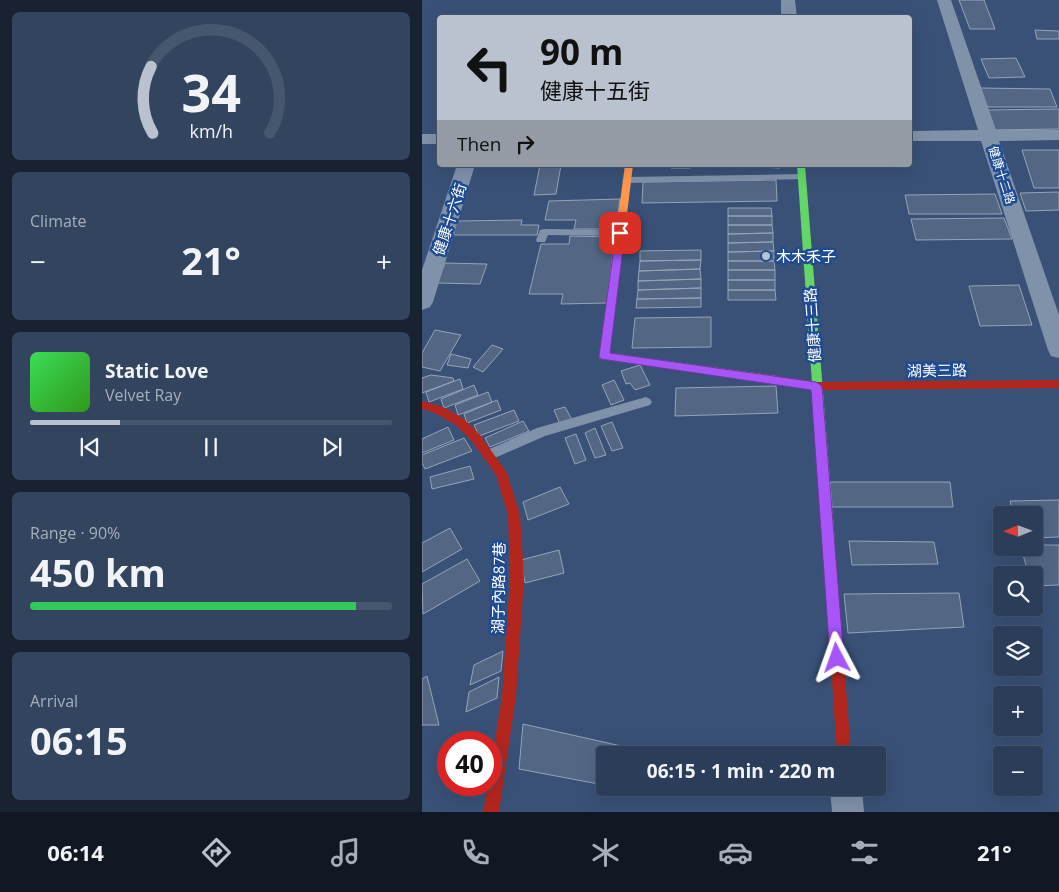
<!DOCTYPE html>
<html lang="en">
<head>
<meta charset="utf-8">
<style>
  :root { --surface:#2b3d59; --page:#33445f; --text:#f1f3f6; --muted:#a6aeba; --line:#47566f; --accent:#bac2cf }
  body { margin:0; font-family:"Open Sans","Noto Sans TC",sans-serif; background:var(--page); color:var(--text); height:100vh; display:flex; flex-direction:column; font-size:19px; white-space:nowrap }
  * { box-sizing:border-box; margin:0 }
  p { font-size:16px; color:var(--muted) }
  .icon { flex:none; width:28px; height:28px; fill:none; stroke:currentColor; stroke-width:2; stroke-linecap:round; stroke-linejoin:round }
  .map { position:relative; flex:1; overflow:hidden }
  .drawer { display:flex; flex-direction:column; gap:12px; padding:12px; background:#182231; width:422px }
  .drawer>* { flex:none }
  .guide { position:absolute; left:15px; top:15px; width:475px; height:152px; border-radius:5px; box-shadow:0 5px 20px #0002,0 0 0 1px var(--line); background:#bac2cf; color:#111; overflow:hidden }
  .needle { width:32px; rotate:269deg }
  .tools { position:absolute; left:571px; top:506px; display:grid; gap:10px }
  .tools a { display:grid; place-items:center; width:50px; height:50px; border-radius:5px; background:var(--surface); box-shadow:0 5px 20px #0002,0 0 0 1px var(--line); font-size:25px }
  .speed { position:absolute; left:15px; top:731px; display:flex; gap:10px; font-size:25px; font-weight:700; text-align:center }
  .speed>* { display:grid; place-content:center; width:65px; height:65px; border-radius:50%; background:var(--surface); box-shadow:0 5px 20px #0002,0 0 0 1px var(--line); line-height:1 }
  .speed .limit { border:8px solid #d22; background:#fff; color:#111 }
  .pin { position:absolute; display:grid; place-items:center; width:42px; height:42px; color:#fff; margin:-21px; border-radius:10px; box-shadow:0 2px 8px #0006 }
  .me { position:absolute; width:55px; margin:-28px; rotate:356deg; stroke-linejoin:round; filter:drop-shadow(0 0 4px #0008) }
  .turn { display:flex; align-items:center; gap:18px; height:105px; padding:0 20px; font-size:22px }
  .turn .icon { width:65px; height:65px; stroke-width:2.5 }
  .turn b { display:block; font-size:35px; line-height:42px }
  .then { display:flex; align-items:center; height:48px; padding:0 20px; background:#0003; gap:10px; font-size:19px }
  .big { font-size:38px; font-weight:700; line-height:1.1 }
  .drawer .card { flex:1; display:flex; flex-direction:column; justify-content:center; gap:8px; min-width:0; padding:0 18px; border-radius:8px; background:var(--page) }
  .drawer .dial { align-items:center; gap:0 }
  .dial svg { height:130px; overflow:visible; fill:none; stroke:var(--line); stroke-width:7; stroke-linecap:round; text-anchor:middle }
  .dial text { fill:var(--text); stroke:none }
  .song { display:flex; align-items:center; gap:15px }
  .cover { width:60px; height:60px; border-radius:8px; background:linear-gradient(135deg,hsl(130 70% 55%),hsl(110 70% 35%)) }
  .played { height:5px; border-radius:2px; background:linear-gradient(90deg,var(--accent) 25%,var(--line) 25%) }
  .keys { display:flex; justify-content:space-around; direction:ltr }
  .heat { display:flex; justify-content:space-between; align-items:center; font-size:28px; direction:ltr }
  .charge { height:8px; border-radius:4px; background:linear-gradient(90deg,#34c759 90%,var(--line) 0) }
  .trip { position:absolute; left:174px; top:746px; width:290px; height:50px; border-radius:5px; background:var(--surface); box-shadow:0 5px 20px #0002,0 0 0 1px var(--line); font-weight:700; line-height:50px; text-align:center }
  .tabs { display:flex; height:80px; justify-content:space-around; align-items:center; background:#111824; color:var(--muted) }
  .tabs .icon { width:35px; height:35px }
  .tabs .current { color:var(--accent) }
  .tabs b { font-size:22px; color:var(--text) }
  main { display:flex; flex:1; min-height:0 }
  .map>svg:first-child { display:block }
  .building { fill:#536785; stroke:#95a3b8 }
  .lines { fill:none; stroke-linecap:round; stroke-linejoin:round }
  .lane { fill:#8092aa; fill-rule:evenodd }
  .street { fill:#8092aa; fill-rule:evenodd }
  .fast { fill:#63d668; fill-rule:evenodd }
  .slow { fill:#ff974d; fill-rule:evenodd }
  .jam { fill:#b3261e; fill-rule:evenodd }
  .route { fill:#a855f7; stroke:#6d37a1 }
  .poi-dot { fill:#bac2cf; stroke:#1e4b92; stroke-width:2 }
  .labels { text-anchor:middle; dominant-baseline:central; stroke-width:5; stroke-linejoin:round; paint-order:stroke }
  .far-street-label { font-size:12px; fill:#fff; stroke:#1e4b92 }
  .street-label { font-size:15px; fill:#fff; stroke:#1e4b92 }
  .poi-label { font-size:15px; fill:#fff; stroke:#1e4b92; text-anchor:start }
</style>
</head>
<body>
<main>
<section class="drawer">
<div class="card dial"><svg viewBox="0 0 100 80">
<path d="M14 69A42 42 0 1 1 86 69"/>
<path d="M14 69A42 42 0 0 1 13 28" stroke="#bac2cf"/>
<text x="50" y="56" font-size="32" font-weight="700">34</text>
<text x="50" y="72" font-size="11">km/h</text>
</svg></div>
<div class="card"><p>Climate</p>
<div class="heat"><a>−</a><b class="big">21°</b><a>+</a></div>
</div>
<div class="card">
<div class="song"><i class="cover"></i><div><b>Static Love</b><p>Velvet Ray</p></div></div>
<div class="played"></div>
<div class="keys"><svg class="icon" aria-label="previous" viewBox="0 0 24 24"><path d="M18 5L8 12l10 7zM5 5v14"/></svg><svg class="icon" aria-label="pause" viewBox="0 0 24 24"><path d="M8 5v14M16 5v14"/></svg><svg class="icon" aria-label="next" viewBox="0 0 24 24"><path d="M6 5l10 7-10 7zM19 5v14"/></svg></div>
</div>
<div class="card"><p>Range · 90%</p><b class="big">450 km</b><div class="charge"></div></div>
<div class="card"><p>Arrival</p><b class="big">06:15</b></div>
</section>
<div class="map">
<svg width="637" height="812" viewBox="0 0 637 812">
  <rect width="100%" height="100%" fill="#395177"/>
  <path class="building" d="M 537,0 L 562,0 L 573,29 L 548,29 Z
    M 613,30 L 637,31 L 637,39 L 615,39 Z
    M 594,58 L 603,77 L 567,78 L 559,59 Z
    M 558,88 L 628,89 L 635,107 L 564,107 Z
    M 637,109 L 637,129 L 571,130 L 565,110 Z
    M 600,150 L 637,150 L 637,188 L 612,188 Z
    M 118,165 L 139,165 L 134,194 L 112,195 Z
    M 249,165 L 268,165 L 268,168 L 249,168 Z
    M 334,165 L 358,165 L 358,168 L 334,167 Z
    M 354,180 L 355,201 L 220,203 L 221,182 Z
    M 637,192 L 637,210 L 604,211 L 598,193 Z
    M 573,194 L 580,214 L 487,214 L 483,195 Z
    M 198,199 L 194,229 L 152,229 L 154,220 L 123,220 L 127,201 Z
    M 306,208 L 349,208 L 350,216 L 306,216 Z
    M 306,216 L 350,216 L 350,225 L 306,225 Z
    M 582,218 L 590,239 L 494,240 L 489,219 Z
    M 100,220 L 99,225 L 117,225 L 115,235 L 30,235 L 35,221 Z
    M 306,225 L 350,225 L 351,233 L 306,234 Z
    M 351,233 L 351,242 L 306,243 L 306,234 Z
    M 148,236 L 193,237 L 185,303 L 139,304 L 141,294 L 107,294 L 119,244 L 147,244 Z
    M 351,242 L 352,251 L 306,252 L 306,243 Z
    M 279,250 L 279,260 L 218,261 L 218,251 Z
    M 352,251 L 352,261 L 306,261 L 306,252 Z
    M 279,260 L 278,269 L 217,271 L 218,261 Z
    M 306,261 L 352,261 L 353,270 L 306,270 Z
    M 23,263 L 65,264 L 58,284 L 15,283 Z
    M 278,269 L 279,279 L 216,281 L 217,271 Z
    M 306,270 L 353,270 L 353,280 L 306,280 Z
    M 279,279 L 279,288 L 216,290 L 216,281 Z
    M 306,280 L 353,280 L 353,290 L 306,290 Z
    M 597,285 L 610,325 L 558,326 L 547,286 Z
    M 279,288 L 279,298 L 215,299 L 216,290 Z
    M 306,290 L 353,290 L 354,300 L 306,300 Z
    M 279,298 L 279,307 L 214,308 L 215,299 Z
    M 289,317 L 289,347 L 210,348 L 213,318 Z
    M 13,330 L 39,335 L 18,371 L 0,367 L 0,353 Z
    M 70,345 L 81,349 L 61,372 L 51,367 Z
    M 29,354 L 49,359 L 46,368 L 25,365 Z
    M 218,365 L 228,385 L 213,390 L 208,383 L 204,384 L 199,371 Z
    M 9,375 L 31,378 L 32,381 L 0,393 L 0,378 Z
    M 38,379 L 41,389 L 7,402 L 4,392 Z
    M 192,380 L 202,400 L 189,405 L 180,385 Z
    M 52,385 L 56,395 L 22,408 L 19,399 Z
    M 354,386 L 356,413 L 253,416 L 254,388 Z
    M 66,392 L 70,402 L 36,415 L 33,405 Z
    M 75,400 L 79,410 L 45,423 L 42,414 Z
    M 143,407 L 150,420 L 138,424 L 132,410 Z
    M 92,410 L 97,421 L 57,436 L 52,425 Z
    M 101,421 L 107,431 L 68,447 L 63,438 Z
    M 190,422 L 201,448 L 190,451 L 179,426 Z
    M 26,427 L 32,440 L 0,453 L 0,439 Z
    M 173,428 L 184,455 L 173,458 L 163,433 Z
    M 154,434 L 164,460 L 153,464 L 143,438 Z
    M 42,438 L 50,451 L 3,469 L 0,463 L 0,455 Z
    M 48,466 L 52,479 L 10,489 L 8,477 Z
    M 408,482 L 528,482 L 531,507 L 410,507 Z
    M 138,487 L 147,504 L 106,520 L 101,502 Z
    M 637,500 L 637,537 L 612,538 L 612,515 L 591,515 L 588,501 Z
    M 28,528 L 40,549 L 0,572 L 0,543 Z
    M 427,541 L 512,542 L 516,564 L 430,565 Z
    M 612,545 L 637,545 L 637,585 L 612,586 L 612,575 L 607,575 L 599,548 L 612,548 Z
    M 137,550 L 142,573 L 103,583 L 99,560 Z
    M 45,559 L 58,581 L 1,614 L 0,584 Z
    M 537,593 L 542,627 L 426,633 L 422,594 Z
    M 81,651 L 79,671 L 48,685 L 52,665 Z
    M 5,676 L 17,725 L 0,725 L 0,679 Z
    M 77,677 L 75,698 L 44,712 L 47,692 Z
    M 101,724 L 217,750 L 215,755 L 182,755 L 182,785 L 97,769 Z"/>
  <g class="lines">
    <path class="lane" d="M 379,174 L 382,175 L 382,179 L 205,183 L 200,180 L 205,177 Z
      M 122,229 L 198,230 L 203,233 L 198,236 L 126,235 L 123,242 L 115,242 L 114,240 L 118,230 Z
      M 224,397 L 228,399 L 230,402 L 228,405 L 123,436 L 68,460 L 63,459 L 61,455 L 63,451 L 115,428 Z"/>
    <path class="street" d="M 359,0 L 373,0 L 375,18 L 359,18 Z
      M 515,0 L 529,0 L 574,130 L 637,130 L 637,140 L 577,141 L 637,315 L 637,358 L 629,356 L 626,350 L 559,141 L 488,141 L 488,131 L 556,130 Z
      M 0,134 L 18,134 L 18,144 L 0,144 Z
      M 35,165 L 53,165 L 11,302 L 8,307 L 0,310 L 0,270 Z
      M 408,788 L 440,788 L 442,812 L 410,812 Z"/>
    <path class="fast" d="M 375,165 L 383,165 L 413,543 L 411,547 L 407,549 L 403,547 L 401,543 Z"/>
    <path class="slow" d="M 203,165 L 211,165 L 188,353 L 355,376 L 359,377 L 360,380 L 359,383 L 355,384 L 178,359 L 177,356 Z"/>
    <path class="jam" d="M 355,376 L 394,382 L 637,380 L 637,388 L 394,390 L 351,383 L 350,380 L 351,377 Z
      M 0,401 L 21,407 L 42,419 L 58,435 L 85,473 L 98,515 L 102,578 L 94,696 L 77,812 L 61,812 L 66,785 L 69,785 L 69,765 L 80,696 L 88,578 L 86,515 L 74,475 L 50,441 L 34,425 L 13,413 L 0,409 Z
      M 407,537 L 411,539 L 413,543 L 429,755 L 415,755 L 401,543 L 403,539 Z"/>
  </g>
  <path class="route" d="M 198,230 L 203,233 L 188,353 L 394,382 L 400,386 L 422,658 L 420,663 L 415,665 L 410,663 L 408,658 L 389,390 L 179,359 L 177,356 L 194,233 Z"/>
  <circle class="poi-dot" cx="344" cy="256" r="5"/>
  <g class="labels">
    <g class="far-street-label">
      <text transform="translate(580 175) rotate(72)">健康十二路</text>
    </g>
    <g class="street-label">
      <text transform="translate(27 219) rotate(-72)">健康十六街</text>
      <text transform="translate(390 325) rotate(-94)">健康十三路</text>
      <text transform="translate(515 370) rotate(-1)">湖美三路</text>
      <text transform="translate(76 588) rotate(-89)">湖子內路87巷</text>
    </g>
    <g class="poi-label">
      <text x="354" y="256">木木禾子</text>
    </g>
  </g>
</svg>
<div class="tools">
<a><svg class="needle" viewBox="-14 -14 28 28"><path d="M0-13l5 13h-10z" fill="#e53935"/><path d="M0 13l5-13h-10z" fill="#a6aeba"/></svg></a>
<a><svg class="icon" aria-label="search" viewBox="0 0 24 24"><circle cx="10" cy="10" r="6"/><path d="M15 15l6 6"/></svg></a>
<a><svg class="icon" aria-label="layers" viewBox="0 0 24 24"><path d="M12 4l9 5-9 5-9-5zM3 14l9 5 9-5"/></svg></a>
<a>+</a>
<a>−</a>
</div>
<div class="speed"><div class="limit">40</div></div>
<div class="pin" style="left:198px;top:233px;background:#d93025"><svg class="icon" aria-label="arrive" viewBox="0 0 24 24"><path d="M6 21V4h12l-3 4 3 4H6"/></svg></div>
<svg class="me" style="left:415px;top:658px" viewBox="-20 -20 40 40"><path d="M0-17L14 15 0 8-14 15z" fill="#a855f7" stroke="#fff" stroke-width="4"/></svg>
<div class="trip">06:15 · 1 min · 220 m</div>
<div class="guide">
<div class="turn"><svg class="icon" aria-label="left" viewBox="0 0 24 24"><path d="M17 20v-9H6M10 6l-5 5 5 5"/></svg><div><b>90 m</b>健康十五街</div></div>
<div class="then">Then<svg class="icon" aria-label="right" viewBox="0 0 24 24"><path d="M7 20v-9h11M14 6l5 5-5 5"/></svg></div>
</div>
</div>
</main>
<nav class="tabs">
<b>06:14</b>
<svg class="icon current" aria-label="directions" viewBox="0 0 24 24"><path d="M12 3l9 9-9 9-9-9zM9 14v-3h6M13 9l2 2-2 2"/></svg>
<svg class="icon" aria-label="music" viewBox="0 0 24 24"><path d="M9 18V5l10-2v13"/><circle cx="6" cy="18" r="3"/><circle cx="16" cy="16" r="3"/></svg>
<svg class="icon" aria-label="phone" viewBox="0 0 24 24"><path d="M5 4h4l2 5-3 2q2 4 5 5l2-3 5 2v4C11 20 4 13 5 4z"/></svg>
<svg class="icon" aria-label="climate" viewBox="0 0 24 24"><path d="M12 3v18M4 7l16 10M4 17L20 7"/></svg>
<svg class="icon" aria-label="car" viewBox="0 0 24 24"><path d="M5 17H2v-5l4-1 3-4h7l3 4 3 1v5h-3M9 17h6M6 11h13"/><circle cx="7" cy="17" r="2"/><circle cx="17" cy="17" r="2"/></svg>
<svg class="icon" aria-label="filters" viewBox="0 0 24 24"><path d="M4 7h16M4 17h16"/><circle cx="9" cy="7" r="2"/><circle cx="15" cy="17" r="2"/></svg>
<b>21°</b>
</nav>
</body>
</html>
